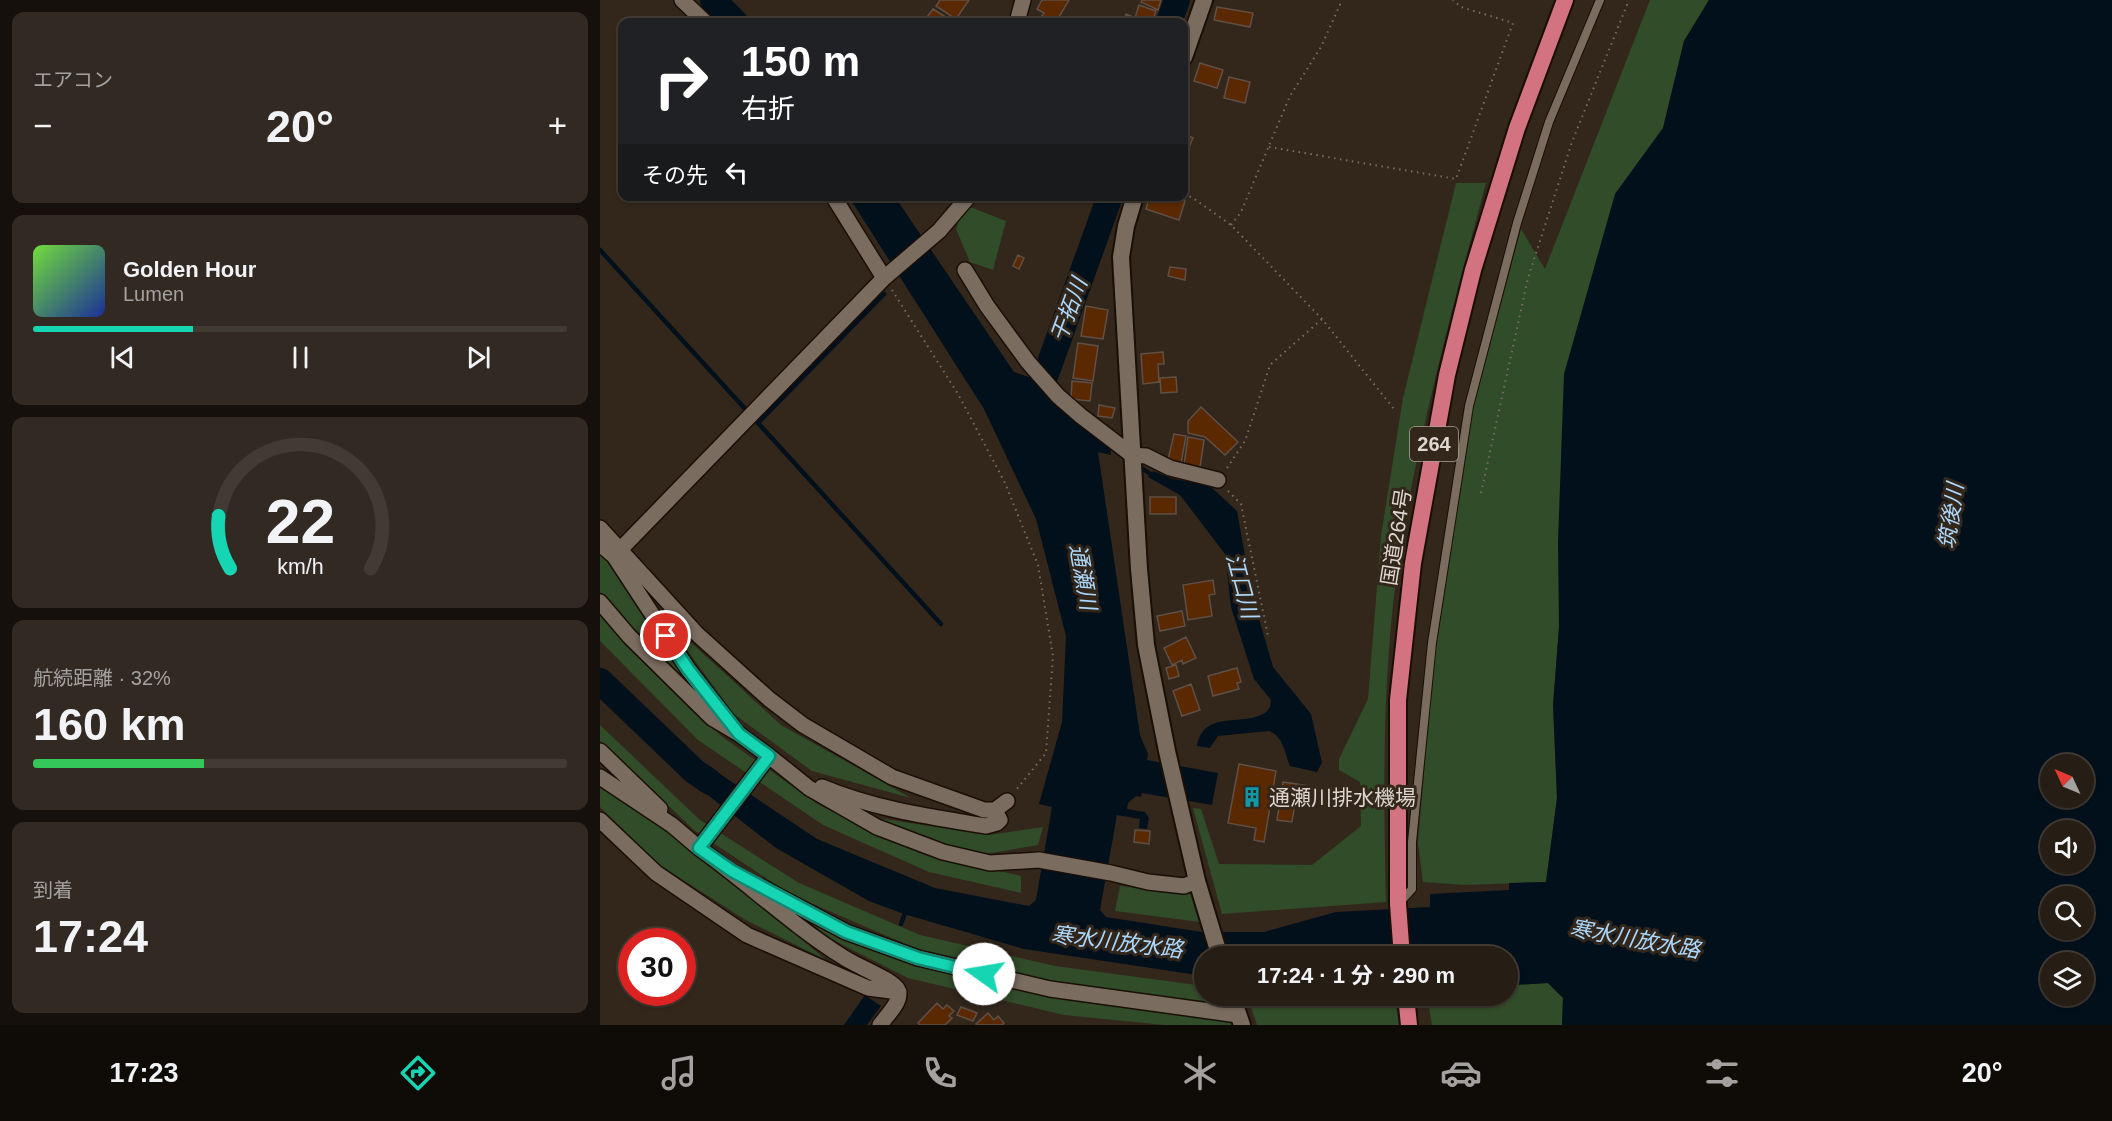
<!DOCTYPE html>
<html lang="ja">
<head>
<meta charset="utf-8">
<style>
  :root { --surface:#261d15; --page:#322a22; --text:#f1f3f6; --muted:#a4a2a0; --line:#423b34; --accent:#16d5b3 }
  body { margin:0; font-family:Helvetica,"Noto Sans JP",sans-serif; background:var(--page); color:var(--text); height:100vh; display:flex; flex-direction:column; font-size:22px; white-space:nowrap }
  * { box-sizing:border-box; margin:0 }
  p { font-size:20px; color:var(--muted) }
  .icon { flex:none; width:33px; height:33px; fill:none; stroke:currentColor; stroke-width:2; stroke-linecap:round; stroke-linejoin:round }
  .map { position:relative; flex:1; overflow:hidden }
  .panel { display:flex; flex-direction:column; gap:12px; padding:12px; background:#15100c; width:600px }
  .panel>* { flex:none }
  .guide { position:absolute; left:18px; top:18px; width:570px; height:183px; border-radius:12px; box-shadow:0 2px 4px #0004,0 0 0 2px var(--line); background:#202124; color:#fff; overflow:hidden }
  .needle { width:39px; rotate:314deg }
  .tools { position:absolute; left:1440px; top:754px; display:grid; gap:12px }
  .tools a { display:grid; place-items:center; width:54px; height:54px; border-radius:50%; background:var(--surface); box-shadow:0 2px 4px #0004,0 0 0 2px var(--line); font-size:30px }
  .speed { position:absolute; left:18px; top:928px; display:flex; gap:12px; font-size:30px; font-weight:700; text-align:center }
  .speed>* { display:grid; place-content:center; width:78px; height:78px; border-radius:50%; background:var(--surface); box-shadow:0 2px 4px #0004,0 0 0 2px var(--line); line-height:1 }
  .speed .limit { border:9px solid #d22; background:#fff; color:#111 }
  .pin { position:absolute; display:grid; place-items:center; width:51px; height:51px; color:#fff; margin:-26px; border:3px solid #fff; border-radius:50%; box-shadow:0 2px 6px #0007 }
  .me { position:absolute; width:66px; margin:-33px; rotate:283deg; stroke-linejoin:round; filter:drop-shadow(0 0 4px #0008) }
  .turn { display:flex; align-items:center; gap:21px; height:126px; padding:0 24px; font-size:27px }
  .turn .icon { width:78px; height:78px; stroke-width:2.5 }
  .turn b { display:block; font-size:42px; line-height:51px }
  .then { display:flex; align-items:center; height:57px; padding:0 24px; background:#0003; gap:12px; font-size:22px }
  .big { font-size:45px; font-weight:700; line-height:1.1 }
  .panel .card { flex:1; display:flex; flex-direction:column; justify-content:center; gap:9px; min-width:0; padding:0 21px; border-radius:12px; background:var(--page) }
  .panel .dial { align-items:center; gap:0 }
  .dial svg { height:156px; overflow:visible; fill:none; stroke:var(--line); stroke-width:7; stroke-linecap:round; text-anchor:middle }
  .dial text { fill:var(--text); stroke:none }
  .song { display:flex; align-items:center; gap:18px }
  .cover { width:72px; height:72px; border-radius:9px; background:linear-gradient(135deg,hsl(100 70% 55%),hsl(230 70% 35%)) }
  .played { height:6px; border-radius:3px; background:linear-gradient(90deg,var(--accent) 30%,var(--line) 30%) }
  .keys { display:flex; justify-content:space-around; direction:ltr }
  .heat { display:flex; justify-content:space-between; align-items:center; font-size:33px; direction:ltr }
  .charge { height:9px; border-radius:4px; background:linear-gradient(90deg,#34c759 32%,var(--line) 0) }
  .trip { position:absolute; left:594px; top:946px; width:324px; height:60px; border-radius:30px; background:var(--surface); box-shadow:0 2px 4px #0004,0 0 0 2px var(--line); font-weight:700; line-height:60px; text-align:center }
  .tab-bar { display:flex; height:96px; justify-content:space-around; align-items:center; background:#0f0c08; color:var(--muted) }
  .tab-bar .icon { width:42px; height:42px }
  .tab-bar .active { color:var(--accent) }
  .tab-bar b { font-size:27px; color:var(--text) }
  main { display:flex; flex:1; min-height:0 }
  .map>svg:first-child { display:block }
  .green { fill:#314c28 }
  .water { fill:#02101c; fill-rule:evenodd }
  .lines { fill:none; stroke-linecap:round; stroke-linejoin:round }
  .stream { stroke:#02101c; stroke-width:4.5 }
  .river { stroke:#02101c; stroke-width:26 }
  .building { fill:#5a2901; stroke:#5f4f46; stroke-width:1.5 }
  .service-casing { stroke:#1a0f06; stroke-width:10 }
  .minor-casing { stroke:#1a0f06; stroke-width:18 }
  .tertiary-casing { stroke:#1a0f06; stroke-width:20 }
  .trunk-casing { stroke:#1a0f06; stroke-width:20 }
  .path { stroke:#796e65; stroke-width:2; stroke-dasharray:1.5 4.5; stroke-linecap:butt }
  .service { stroke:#7b6c60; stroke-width:8 }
  .minor { stroke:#7b6c60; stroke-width:15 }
  .tertiary { stroke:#7b6c60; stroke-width:16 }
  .trunk { stroke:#d37382; stroke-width:16 }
  .route-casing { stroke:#0e8a74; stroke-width:15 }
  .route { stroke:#16d5b3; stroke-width:10 }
  .labels { text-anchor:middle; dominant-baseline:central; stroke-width:6; stroke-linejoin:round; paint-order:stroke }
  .shield { fill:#33271c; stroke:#aba299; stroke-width:1.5 }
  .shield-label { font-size:20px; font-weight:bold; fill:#ded6cf }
  .street-label { font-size:21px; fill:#ded6cf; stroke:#33271c }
  .poi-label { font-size:21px; fill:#ded6cf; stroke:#33271c; text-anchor:start }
  .water-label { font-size:22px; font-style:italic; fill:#abd9fe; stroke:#33271c }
</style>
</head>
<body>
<main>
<section class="panel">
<div class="card"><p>エアコン</p>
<div class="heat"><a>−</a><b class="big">20°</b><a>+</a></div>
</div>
<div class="card">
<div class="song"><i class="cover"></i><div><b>Golden Hour</b><p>Lumen</p></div></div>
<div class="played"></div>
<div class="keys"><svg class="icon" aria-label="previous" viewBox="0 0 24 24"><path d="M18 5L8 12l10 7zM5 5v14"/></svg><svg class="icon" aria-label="pause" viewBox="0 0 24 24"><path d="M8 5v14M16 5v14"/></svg><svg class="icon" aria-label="next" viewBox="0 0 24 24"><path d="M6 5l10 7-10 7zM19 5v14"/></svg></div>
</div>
<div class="card dial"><svg viewBox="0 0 100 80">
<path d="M14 69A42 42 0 1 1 86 69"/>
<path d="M14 69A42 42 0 0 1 8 42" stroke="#16d5b3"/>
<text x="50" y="56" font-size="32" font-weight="700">22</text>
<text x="50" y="72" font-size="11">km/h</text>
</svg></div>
<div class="card"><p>航続距離 · 32%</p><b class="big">160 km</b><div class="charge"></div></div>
<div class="card"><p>到着</p><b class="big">17:24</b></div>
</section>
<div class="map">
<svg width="1512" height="1025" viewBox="0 0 1512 1025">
  <rect width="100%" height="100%" fill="#33271c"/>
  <path class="green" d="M 1050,0 L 1109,0 L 1084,41 L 1063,128 L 1015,194 L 959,627 L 953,705 L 957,798 L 946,882 L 864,885 L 823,882 L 818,843 L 835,644 L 873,408 L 921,229 L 945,269 Z
    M 856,183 L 886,183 C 854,303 821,422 801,545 C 782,663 783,783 786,902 L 622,914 L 593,808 L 601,809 L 619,864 L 712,865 L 761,826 L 760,782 L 739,770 L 739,759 L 768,699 L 781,536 L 803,398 Z
    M 370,207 L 406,221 L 393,270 L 370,262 L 356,229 L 361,214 Z
    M 0,555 L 7,561 L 106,704 L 22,617 L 0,592 Z
    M 0,613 L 24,641 L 121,736 L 219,805 L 319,853 L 421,876 L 421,893 L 329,872 L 223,825 L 98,740 L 0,641 Z
    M 62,616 L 181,725 L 311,798 L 212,771 L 134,714 Z
    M 0,725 L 100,820 L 199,883 L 320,935 L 455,966 L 604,986 L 604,996 L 620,996 L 623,1005 L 448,981 L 317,949 L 190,894 L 94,830 L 0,741 Z
    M 0,786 L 65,830 L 129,879 L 226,960 L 144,919 L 61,866 L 0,807 Z
    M 271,817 L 389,835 L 443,827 L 438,845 L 386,854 L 339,843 Z
    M 520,886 L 593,894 L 600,922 L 515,911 Z
    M 192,910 L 248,939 L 631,1020 L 633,1025 L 564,1025 L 464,1015 L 308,978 L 221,934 Z
    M 908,978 L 914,978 L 915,985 L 948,983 L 963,998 L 962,1025 L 832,1025 L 827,996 L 908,996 Z
    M 679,996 L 795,996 L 799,1025 L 657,1025 L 648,998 Z"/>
  <path class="water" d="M 1109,0 L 1512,0 L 1512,1025 L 962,1025 L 963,998 L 948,983 L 914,985 L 914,978 L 908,978 L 908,957 L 604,957 L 604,976 L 424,949 L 304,914 L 269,901 L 176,848 L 77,771 L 90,754 L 217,839 L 335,888 L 429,906 L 436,900 L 452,807 L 439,804 L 462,722 L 466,636 L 436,519 L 384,409 L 249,197 L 295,197 L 414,372 L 432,378 L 510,439 L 511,455 L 498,452 L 540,735 L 548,754 L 547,760 L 618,773 L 612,805 L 542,793 L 541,797 L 536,796 L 528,803 L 527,809 L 545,812 L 549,818 L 547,829 L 539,828 L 540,819 L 517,815 L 500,910 L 506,917 L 602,932 L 664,932 L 736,912 L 830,907 L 830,894 L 909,890 L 909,883 L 946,882 L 957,798 L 953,705 L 959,627 L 958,542 L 964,374 L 1015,194 L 1063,128 L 1084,41 ZM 1450,765 L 1484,765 L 1484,798 L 1450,798 ZM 1450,831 L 1484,831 L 1484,864 L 1450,864 ZM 1450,897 L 1484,897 L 1484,930 L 1450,930 ZM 1450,963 L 1484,963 L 1484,996 L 1450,996 Z
    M 553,471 L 573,479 L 609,485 L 637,511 L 652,595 L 673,667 L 711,714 L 722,763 L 717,772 L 690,766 C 685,753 683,736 669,731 L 618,736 L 610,748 L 597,746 C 603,710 642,726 663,714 C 666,713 668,710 670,707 L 671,700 L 654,679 L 631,607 L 625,554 L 580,495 L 548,477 Z
    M 265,995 L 281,1006 L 267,1025 L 244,1025 Z"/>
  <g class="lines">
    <path class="stream" d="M 0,250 L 147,411
      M 284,294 L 158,423 L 341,624
      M 537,465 L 555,477
      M 301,924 L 306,910"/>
    <path class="river" d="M 113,0 L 135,22
      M 569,22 L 577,0
      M 426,398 L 440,384 L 446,374 L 510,196
      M 0,681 L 94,771 L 110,782"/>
  </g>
  <path class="building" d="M 340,0 L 369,0 L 356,19 L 336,6 Z
    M 442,0 L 469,0 L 456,22 L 447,22 L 440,19 L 444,13 L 437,9 Z
    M 542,0 L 561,0 L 558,10 L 541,2 Z
    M 539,5 L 556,11 L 552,22 L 523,22 L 526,14 L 535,18 Z
    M 617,7 L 653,13 L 650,27 L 614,20 Z
    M 333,9 L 344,16 L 340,22 L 336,22 L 327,17 Z
    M 600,63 L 623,70 L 617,88 L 594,81 Z
    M 629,77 L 650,82 L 645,103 L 624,98 Z
    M 584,134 L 593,138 L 585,157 L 584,157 Z
    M 550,196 L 570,196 L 585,201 L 579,220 L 546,209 Z
    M 418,255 L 424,258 L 419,269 L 413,266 Z
    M 570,267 L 586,269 L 585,280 L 568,276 Z
    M 486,306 L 508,310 L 503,339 L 481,336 Z
    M 478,343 L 498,346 L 493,381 L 473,378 Z
    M 563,352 L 564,364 L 558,364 L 559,382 L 543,384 L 541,354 Z
    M 576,377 L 577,392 L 561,393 L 560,378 Z
    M 472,381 L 492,383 L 490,401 L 471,399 Z
    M 499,405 L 515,408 L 512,418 L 498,416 Z
    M 601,407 L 638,442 L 625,455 L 605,437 L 588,433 L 588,421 Z
    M 574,434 L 586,436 L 581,463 L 568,460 Z
    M 588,437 L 604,440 L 600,467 L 584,465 Z
    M 550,497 L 576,497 L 576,514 L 550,514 Z
    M 613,580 L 615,594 L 609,595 L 612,616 L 588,620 L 583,585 Z
    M 582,611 L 585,626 L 560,631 L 557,616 Z
    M 586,637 L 596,658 L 583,664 L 582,660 L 572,665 L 564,648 Z
    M 576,665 L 579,676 L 569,679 L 566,668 Z
    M 637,668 L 641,682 L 637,683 L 639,689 L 613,696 L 608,676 Z
    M 591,684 L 600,710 L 582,716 L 573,691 Z
    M 639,764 L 676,771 L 664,842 L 654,840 L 656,828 L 628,823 Z
    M 683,782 L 709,786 L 707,799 L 696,797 L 692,822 L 677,820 Z
    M 535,830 L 550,831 L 549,844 L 534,842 Z
    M 337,1003 L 343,1009 L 347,1005 L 354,1011 L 349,1016 L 352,1018 L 345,1025 L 320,1025 L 318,1023 Z
    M 361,1007 L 377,1013 L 373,1021 L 357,1015 Z
    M 388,1013 L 394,1020 L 398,1016 L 404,1023 L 402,1025 L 377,1025 L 376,1024 Z"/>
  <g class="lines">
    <g class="service-casing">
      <path id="service" d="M 801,901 L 812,889 L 812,842 L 832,643 L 869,406 L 917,223 L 949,122 L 1000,0"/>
    </g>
    <g class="minor-casing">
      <path id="minor" d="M 82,0 L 105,22
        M 417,22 L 423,0
        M 233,196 L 284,278
        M 365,270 L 387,306 L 428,362 L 458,396 L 481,416 L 532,455 L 546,456 L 570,468 L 618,480
        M 0,528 L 97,634 L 169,699 L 203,725 L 292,777 L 384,810 L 395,810 L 407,801
        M 0,544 L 14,556 L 284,278 L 339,231 L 369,196
        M 14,556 L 88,669 L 132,726
        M 0,602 L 29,636 L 112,718 L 139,734 L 169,756
        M 0,751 L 60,809
        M 0,777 L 72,825 L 99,848
        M 222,787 C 274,809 331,817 386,826 L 397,823 L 400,820 L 395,810
        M 0,820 L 56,873 L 147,935 L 268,988 L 299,992
        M 161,887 L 246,932 L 318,958 L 450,989 L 638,1015
        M 280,1025 C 286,1016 303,1001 298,990 C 294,980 254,965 243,957 C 192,925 148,883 99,848 L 169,756 L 209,788 L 277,827 L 343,852 L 390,863 L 439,860 L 511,873 L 548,882 L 584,886 L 597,881"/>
    </g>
    <g class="tertiary-casing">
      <path id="tertiary" d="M 584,57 L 604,0
        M 535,196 L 526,226 L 521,257 L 539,569 L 546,645 L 567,751 L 597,881 L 620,957
        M 632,996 L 642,1025"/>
    </g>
    <g class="trunk-casing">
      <path id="trunk" d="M 802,957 L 798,904 L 798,700 L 813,563 L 847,375 L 873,270 L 917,128 L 965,0
        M 806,996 L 809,1025"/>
    </g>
    <path class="path" d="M 669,147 L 856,179 L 913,23 L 861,7 L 853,0
      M 584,194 L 593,198 L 631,225 L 722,319 L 794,409
      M 631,225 L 641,212 L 690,96 L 721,47 L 742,0
      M 292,290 L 358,394 L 405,483 L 438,565 L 453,656 L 446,753 L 416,790
      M 627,468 L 645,441 L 670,365 L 722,319
      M 628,491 L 641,504 L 668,636
      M 881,493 L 928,278 L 972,142 L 1029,0"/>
    <use href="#service" class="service"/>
    <use href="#minor" class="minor"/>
    <use href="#tertiary" class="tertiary"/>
    <use href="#trunk" class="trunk"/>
  </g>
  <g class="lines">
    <g class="route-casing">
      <path id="route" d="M 66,636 L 88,669 L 139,734 L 169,756 L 99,848 L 132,871 L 246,932 L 318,958 L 384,974"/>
    </g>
    <use href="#route" class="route"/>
  </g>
  <defs>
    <g id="building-bare" transform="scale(1.62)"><path d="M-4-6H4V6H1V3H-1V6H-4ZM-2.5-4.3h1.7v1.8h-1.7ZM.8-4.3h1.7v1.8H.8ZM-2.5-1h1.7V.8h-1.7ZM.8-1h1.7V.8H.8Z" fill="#0f9aa8" stroke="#33271c" stroke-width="2.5" paint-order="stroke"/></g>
  </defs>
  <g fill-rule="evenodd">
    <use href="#building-bare" x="652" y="797"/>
  </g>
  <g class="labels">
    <rect class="shield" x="810" y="427" width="48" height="34" rx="4.5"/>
    <g class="shield-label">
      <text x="834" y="444">264</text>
    </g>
    <g class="street-label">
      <text transform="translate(796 537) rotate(-81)">国道264号</text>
    </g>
    <g class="poi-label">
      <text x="669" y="797">通瀬川排水機場</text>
    </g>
    <g class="water-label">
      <text transform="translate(469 310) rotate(-70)">干拓川</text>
      <text transform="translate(1351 516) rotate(-82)">筑後川</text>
      <text transform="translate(483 577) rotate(80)">通瀬川</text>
      <text transform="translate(642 586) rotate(75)">江口川</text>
      <text transform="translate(1035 939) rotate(10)">寒水川放水路</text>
      <text transform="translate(517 942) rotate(7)">寒水川放水路</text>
    </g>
  </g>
</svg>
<div class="tools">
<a><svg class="needle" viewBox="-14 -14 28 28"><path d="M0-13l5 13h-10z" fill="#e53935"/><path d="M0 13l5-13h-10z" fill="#a4a2a0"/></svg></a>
<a><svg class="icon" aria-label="sound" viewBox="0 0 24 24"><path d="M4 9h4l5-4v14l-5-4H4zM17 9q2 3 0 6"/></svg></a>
<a><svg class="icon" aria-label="search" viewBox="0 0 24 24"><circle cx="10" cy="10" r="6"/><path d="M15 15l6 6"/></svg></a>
<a><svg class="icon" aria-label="layers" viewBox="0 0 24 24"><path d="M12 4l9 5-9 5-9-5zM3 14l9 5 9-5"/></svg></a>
</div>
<div class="speed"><div class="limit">30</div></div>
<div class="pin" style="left:66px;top:636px;background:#d93025"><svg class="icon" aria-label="arrive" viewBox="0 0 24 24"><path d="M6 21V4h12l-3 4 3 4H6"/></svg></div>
<svg class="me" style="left:384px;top:974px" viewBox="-20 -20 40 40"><circle r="19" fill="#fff"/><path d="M0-13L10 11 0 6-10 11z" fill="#16d5b3"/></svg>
<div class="trip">17:24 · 1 分 · 290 m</div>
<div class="guide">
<div class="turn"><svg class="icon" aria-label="right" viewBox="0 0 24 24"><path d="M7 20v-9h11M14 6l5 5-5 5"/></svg><div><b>150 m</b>右折</div></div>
<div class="then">その先<svg class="icon" aria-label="left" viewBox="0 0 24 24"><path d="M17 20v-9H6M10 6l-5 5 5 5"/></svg></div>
</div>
</div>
</main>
<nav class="tab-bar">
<b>17:23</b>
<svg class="icon active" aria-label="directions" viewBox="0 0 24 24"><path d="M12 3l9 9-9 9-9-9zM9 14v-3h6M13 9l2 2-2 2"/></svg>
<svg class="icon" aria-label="music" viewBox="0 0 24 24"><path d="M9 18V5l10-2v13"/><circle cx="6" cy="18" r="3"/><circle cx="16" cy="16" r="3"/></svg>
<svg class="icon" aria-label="phone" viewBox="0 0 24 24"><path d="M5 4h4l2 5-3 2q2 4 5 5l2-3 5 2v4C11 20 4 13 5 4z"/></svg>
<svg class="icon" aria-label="climate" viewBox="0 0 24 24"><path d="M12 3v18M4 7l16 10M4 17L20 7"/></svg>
<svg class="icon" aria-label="car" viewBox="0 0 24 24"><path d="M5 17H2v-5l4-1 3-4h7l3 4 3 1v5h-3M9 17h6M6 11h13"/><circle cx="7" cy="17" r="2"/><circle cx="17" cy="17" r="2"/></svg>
<svg class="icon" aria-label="filters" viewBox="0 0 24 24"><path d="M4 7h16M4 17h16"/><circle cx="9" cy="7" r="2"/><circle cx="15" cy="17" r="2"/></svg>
<b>20°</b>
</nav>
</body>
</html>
